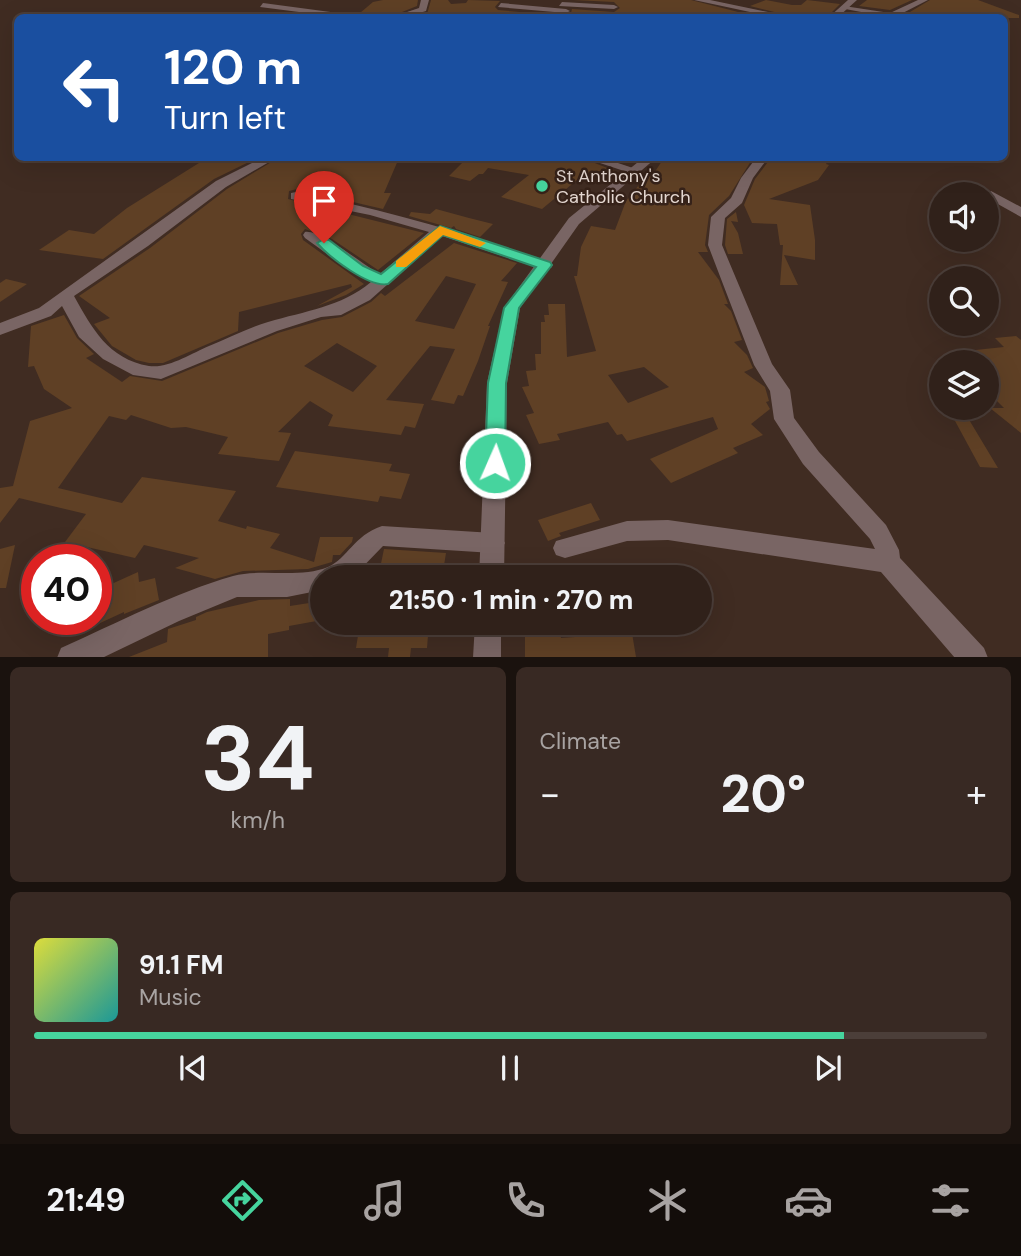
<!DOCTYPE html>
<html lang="en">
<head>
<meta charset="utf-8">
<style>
  :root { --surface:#30211a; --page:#382923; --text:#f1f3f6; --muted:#a8a3a2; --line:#4b3e39; --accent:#46d49e }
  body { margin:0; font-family:"DM Sans",sans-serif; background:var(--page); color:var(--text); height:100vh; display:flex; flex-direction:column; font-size:26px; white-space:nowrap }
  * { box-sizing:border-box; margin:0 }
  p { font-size:23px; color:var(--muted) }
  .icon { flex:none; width:38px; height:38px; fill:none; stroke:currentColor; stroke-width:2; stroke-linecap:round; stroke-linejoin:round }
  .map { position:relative; height:657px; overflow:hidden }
  .sheet { display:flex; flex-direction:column; gap:10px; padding:10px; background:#1a120e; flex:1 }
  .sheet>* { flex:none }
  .top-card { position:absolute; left:14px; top:14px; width:994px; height:147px; border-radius:10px; box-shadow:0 7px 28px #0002,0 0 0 2px var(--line); background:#1a4fa0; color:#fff; overflow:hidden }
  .controls { position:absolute; left:929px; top:182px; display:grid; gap:14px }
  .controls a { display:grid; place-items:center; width:70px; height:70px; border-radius:50%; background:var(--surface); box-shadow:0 7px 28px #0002,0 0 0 2px var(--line); font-size:35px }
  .speed { position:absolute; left:21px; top:544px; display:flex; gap:14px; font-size:35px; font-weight:700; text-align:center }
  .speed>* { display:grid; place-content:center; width:91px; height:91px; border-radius:50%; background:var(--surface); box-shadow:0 7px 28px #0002,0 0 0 2px var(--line); line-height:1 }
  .speed .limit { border:10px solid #d22; background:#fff; color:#111 }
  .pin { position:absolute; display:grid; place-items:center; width:60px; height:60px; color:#fff; margin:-72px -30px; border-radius:50% 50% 50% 0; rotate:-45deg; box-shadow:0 0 7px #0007 }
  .pin .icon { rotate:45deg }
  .me { position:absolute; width:77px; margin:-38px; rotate:2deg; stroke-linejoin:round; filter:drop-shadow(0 0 5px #0008) }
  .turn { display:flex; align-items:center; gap:24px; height:147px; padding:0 35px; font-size:32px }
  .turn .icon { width:91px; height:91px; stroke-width:2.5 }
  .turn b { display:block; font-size:49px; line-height:60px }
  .big { font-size:52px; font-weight:800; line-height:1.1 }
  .sheet .widget { flex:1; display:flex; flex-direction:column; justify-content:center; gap:10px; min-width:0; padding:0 24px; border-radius:10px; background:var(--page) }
  .sheet .dial { align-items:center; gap:0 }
  .dial b { font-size:91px; line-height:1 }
  .song { display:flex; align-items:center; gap:21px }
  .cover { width:84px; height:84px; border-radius:10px; background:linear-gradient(135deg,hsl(60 70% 55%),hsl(180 70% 35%)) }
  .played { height:7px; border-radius:4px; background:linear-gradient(90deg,var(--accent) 85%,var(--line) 85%) }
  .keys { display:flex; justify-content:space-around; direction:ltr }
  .heat { display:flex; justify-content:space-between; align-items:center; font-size:38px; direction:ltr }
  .sheet .tiles { flex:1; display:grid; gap:10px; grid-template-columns:1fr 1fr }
  .widget:last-child { grid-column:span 2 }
  .trip { position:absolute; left:310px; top:565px; width:402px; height:70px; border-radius:35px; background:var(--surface); box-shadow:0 7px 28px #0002,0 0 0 2px var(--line); font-weight:800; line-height:70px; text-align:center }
  .tabs { display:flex; height:112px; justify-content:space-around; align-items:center; background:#130d0a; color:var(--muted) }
  .tabs .icon { width:49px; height:49px }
  .tabs .current { color:var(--accent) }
  .tabs b { font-size:32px; color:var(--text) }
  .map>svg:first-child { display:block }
  .building { fill:#5f4025; fill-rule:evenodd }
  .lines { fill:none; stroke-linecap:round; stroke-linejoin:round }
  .minor { fill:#796564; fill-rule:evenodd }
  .tertiary { fill:#796564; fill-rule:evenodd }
  .route { fill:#46d49e; stroke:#2e8a67; stroke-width:2 }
  .slow { fill:#f59e0b }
  .poi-dot { fill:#46d49e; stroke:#362219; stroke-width:2.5 }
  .labels { text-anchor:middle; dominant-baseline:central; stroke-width:5; stroke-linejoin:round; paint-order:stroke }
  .far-poi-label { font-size:18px; fill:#e5d8d1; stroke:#362219; text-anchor:start }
</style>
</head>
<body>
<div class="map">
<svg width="1021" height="658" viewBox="0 0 1021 658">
  <rect width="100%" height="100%" fill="#402c22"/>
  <path class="building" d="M 383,0 L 418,0 L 417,6 L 387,18 L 354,18 L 373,2 Z
    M 431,0 L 448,0 L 451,4 L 466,3 L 468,0 L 500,1 L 495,7 L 498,10 L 566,16 L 571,13 L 572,9 L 614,12 L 620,8 L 614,2 L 573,0 L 691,0 L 746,14 L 746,18 L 414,18 L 427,14 Z
    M 766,0 L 792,5 L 801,5 L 807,0 L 840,4 L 826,18 L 799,18 L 750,6 Z
    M 867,0 L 912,0 L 890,10 L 859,6 Z
    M 930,0 L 978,0 L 1019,15 L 1019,18 L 900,18 Z
    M 207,158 L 257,158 L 214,179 L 103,259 L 39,250 L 69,230 L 94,234 L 127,208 Z
    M 278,158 L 399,158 L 384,193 L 391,193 L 383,209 L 297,189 L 289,191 L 288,199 L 424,233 L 378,270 L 332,239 L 305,229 L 301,234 L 303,240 L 364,284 L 346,295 L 317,306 L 352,287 L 351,284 L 239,312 L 238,331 L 163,363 L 149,363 L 136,360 L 112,346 L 94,324 L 110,318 L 79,296 L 150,248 L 227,189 Z
    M 470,158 L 582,158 L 615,171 L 607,178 L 592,173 L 589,176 L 583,175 L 542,209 L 501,197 L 529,175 L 488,168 L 483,174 L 479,174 L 470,181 L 449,176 L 463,162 L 469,163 Z
    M 664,158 L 753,158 L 729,196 L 709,215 L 705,245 L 708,252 L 698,252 L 719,280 L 728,304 L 724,304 L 731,311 L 742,340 L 734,342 L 747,355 L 753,368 L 744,372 L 765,387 L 769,401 L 766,402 L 770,409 L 751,424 L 763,435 L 733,448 L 738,453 L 671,483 L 650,459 L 718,429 L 713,417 L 627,441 L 622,434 L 617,435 L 608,422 L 557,434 L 560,440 L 539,444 L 526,415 L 534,413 L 522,387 L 529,386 L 526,371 L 536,370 L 535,354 L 541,354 L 541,322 L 545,322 L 544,315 L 549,315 L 548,304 L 565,304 L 567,357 L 596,351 L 574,276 L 577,276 L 581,247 L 591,226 L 615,230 L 626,201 L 647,175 L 652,176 ZM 644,367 L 669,387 L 628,403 L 608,375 Z
    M 771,158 L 829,158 L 826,164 L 829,165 L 818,180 L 769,199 L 810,205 L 815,240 L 815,260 L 784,255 L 798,285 L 780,285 L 783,245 L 780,245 L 777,224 L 752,223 L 744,205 L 755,179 Z
    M 436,209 L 469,218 L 493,224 L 480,237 L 456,229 L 454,226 L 451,228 L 409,216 L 411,212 L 430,214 Z
    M 736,212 L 738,222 L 731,221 L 738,233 L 743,254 L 728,254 L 725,245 L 727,219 Z
    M 454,243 L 517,263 L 501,281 L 508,282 L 488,326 L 490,326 L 478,361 L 463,396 L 458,395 L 454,404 L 431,400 L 455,349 L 430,346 L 386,400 L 424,404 L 415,428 L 405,426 L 401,435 L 328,426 L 333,415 L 310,401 L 278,432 L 291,433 L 279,461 L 218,454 L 228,437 L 186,427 L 171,428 L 131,415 L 126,420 L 109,416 L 58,488 L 122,503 L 142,477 L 236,491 L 218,521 L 246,529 L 247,526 L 280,534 L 270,548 L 314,562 L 320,537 L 353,537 L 352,542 L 340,555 L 333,555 L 332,562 L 308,569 L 243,571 L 215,579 L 175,568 L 199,558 L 144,545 L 135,558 L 65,542 L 86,514 L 19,498 L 0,523 L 0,488 L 13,486 L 30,421 L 72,408 L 44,389 L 34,366 L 28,367 L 31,326 L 64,315 L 77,338 L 94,354 L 86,358 L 122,382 L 130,376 L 162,381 L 278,333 L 322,320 L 342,317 L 371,302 L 381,293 L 385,296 ZM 446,276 L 476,284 L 454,329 L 415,321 ZM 337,343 L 377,366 L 353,392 L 304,366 Z
    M 6,279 L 27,284 L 0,302 L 0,283 Z
    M 1016,336 L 1021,340 L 1021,433 L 990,408 L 1004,408 L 987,391 L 987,362 L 948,362 L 947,353 L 1004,347 L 995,338 Z
    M 948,408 L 962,408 L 998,468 L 980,467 Z
    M 295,451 L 392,464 L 389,471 L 410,474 L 401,499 L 380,496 L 378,502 L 276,487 Z
    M 591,503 L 600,520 L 559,533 L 561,536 L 548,541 L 538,520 Z
    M 15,545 L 6,588 L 0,588 L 0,549 Z
    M 384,549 L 446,553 L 442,578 L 378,578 Z
    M 138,572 L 139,582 L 155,578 L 159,600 L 124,614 L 124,612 L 72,636 L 68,620 L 96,620 L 96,591 Z
    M 290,599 L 290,606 L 322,601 L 322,620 L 289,626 L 289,630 L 268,634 L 268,657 L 129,657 L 167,642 L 168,629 L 196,620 L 196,617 L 207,612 L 259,600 Z
    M 360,623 L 429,623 L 427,648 L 411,648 L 410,657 L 388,657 L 389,648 L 356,648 Z
    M 525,623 L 560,623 L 561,638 L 632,633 L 636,657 L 525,657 Z"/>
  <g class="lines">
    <path class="minor" d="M 421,0 L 429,0 L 426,11 L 403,18 L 389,18 L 419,8 Z
      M 694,0 L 710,0 L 797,18 L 778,18 Z
      M 918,0 L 928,0 L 893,18 L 840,8 L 844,6 L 890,13 Z
      M 562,2 L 614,5 L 618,7 L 614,9 L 559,6 Z
      M 263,3 L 338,13 L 342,15 L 338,17 L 260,7 Z
      M 501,3 L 566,9 L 570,11 L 566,13 L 498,7 Z
      M 262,158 L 276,158 L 226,187 L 148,246 L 74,296 C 92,328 108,359 149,366 C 168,369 192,353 209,346 C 229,338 248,328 268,322 C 305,311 341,307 371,282 L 352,272 L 305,238 L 303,235 L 305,232 C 320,229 363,265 380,274 L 429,232 L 370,215 L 291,199 L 291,193 L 296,192 C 383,209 466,234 551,262 L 553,265 L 551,268 L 539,268 L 442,236 L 370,300 L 341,315 L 321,317 L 277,331 L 161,379 L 133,375 L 103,359 L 79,337 L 62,306 L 51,316 L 0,335 L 0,323 L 39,308 L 216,181 Z
      M 585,158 L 603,158 L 639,170 L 633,174 Z
      M 756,158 L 768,158 L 753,178 L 742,203 L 725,218 L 722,245 L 772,364 L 790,390 L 794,418 L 819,452 L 886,525 L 899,550 L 900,558 L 984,648 L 988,658 L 955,658 L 881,572 L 668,540 L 627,541 L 565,558 L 556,555 L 553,548 L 556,541 L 627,521 L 668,520 L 875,549 L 870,539 L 803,464 L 774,419 L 770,391 L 754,365 L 708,245 L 711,217 L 731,198 L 741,178 Z
      M 991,191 L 1021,207 L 1021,217 L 987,198 L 985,194 Z
      M 382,526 L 493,533 L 501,536 L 505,543 L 501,550 L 493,553 L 383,546 L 352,578 L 322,578 L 322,590 L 287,597 L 237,597 L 179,621 L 102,658 L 57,658 L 61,648 C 117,623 174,593 233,576 C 260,568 299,579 328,567 C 348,558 353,536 382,526 Z"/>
    <path class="tertiary" d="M 848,0 L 857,0 L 837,18 L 828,18 Z
      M 643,158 L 656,158 L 579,224 L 520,308 L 507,383 L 504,578 L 479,578 L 487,383 L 504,308 L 569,218 Z
      M 475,623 L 501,623 L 501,658 L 473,658 Z"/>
  </g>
  <path class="route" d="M 440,226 L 550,262 L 552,265 L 519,308 L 506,383 L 505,463 L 502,468 L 495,470 L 488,468 L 485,463 L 488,383 L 504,308 L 536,267 L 443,235 L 388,284 C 369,288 329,257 317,243 L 324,239 L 329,240 L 363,266 L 381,274 Z"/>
  <path class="slow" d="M 440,226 L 486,243 L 480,247 L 443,235 L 406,267 L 396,267 L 396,261 Z"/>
  <circle class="poi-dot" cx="542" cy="186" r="7"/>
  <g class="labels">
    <g class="far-poi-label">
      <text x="556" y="176">St Anthony's<tspan x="556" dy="21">Catholic Church</tspan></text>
    </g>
  </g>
</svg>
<div class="controls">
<a><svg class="icon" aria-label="sound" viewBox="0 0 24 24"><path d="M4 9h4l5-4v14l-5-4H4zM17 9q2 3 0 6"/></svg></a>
<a><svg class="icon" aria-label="search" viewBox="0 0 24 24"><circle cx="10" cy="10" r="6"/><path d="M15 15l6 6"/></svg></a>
<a><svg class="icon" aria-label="layers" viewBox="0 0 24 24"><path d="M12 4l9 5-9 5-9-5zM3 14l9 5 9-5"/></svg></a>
</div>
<div class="speed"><div class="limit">40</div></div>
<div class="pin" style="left:324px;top:243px;background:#d93025"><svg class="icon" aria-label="arrive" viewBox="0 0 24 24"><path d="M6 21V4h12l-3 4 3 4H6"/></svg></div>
<svg class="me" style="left:495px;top:463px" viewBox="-20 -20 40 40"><circle r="17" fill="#46d49e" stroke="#fff" stroke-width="3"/><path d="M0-11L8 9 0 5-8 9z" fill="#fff"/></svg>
<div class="trip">21:50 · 1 min · 270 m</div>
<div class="top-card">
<div class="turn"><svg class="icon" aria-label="left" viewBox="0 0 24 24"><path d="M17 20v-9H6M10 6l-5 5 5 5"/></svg><div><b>120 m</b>Turn left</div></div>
</div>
</div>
<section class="sheet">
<div class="tiles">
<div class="widget dial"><b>34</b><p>km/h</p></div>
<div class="widget"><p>Climate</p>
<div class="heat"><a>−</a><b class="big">20°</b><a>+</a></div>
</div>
<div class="widget">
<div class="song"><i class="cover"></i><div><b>91.1 FM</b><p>Music</p></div></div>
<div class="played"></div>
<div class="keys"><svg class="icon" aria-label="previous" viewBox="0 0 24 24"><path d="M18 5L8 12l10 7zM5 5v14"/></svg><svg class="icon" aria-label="pause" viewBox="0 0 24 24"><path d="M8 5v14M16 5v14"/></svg><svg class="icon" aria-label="next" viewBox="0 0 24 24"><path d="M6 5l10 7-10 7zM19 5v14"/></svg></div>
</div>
</div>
</section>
<nav class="tabs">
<b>21:49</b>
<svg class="icon current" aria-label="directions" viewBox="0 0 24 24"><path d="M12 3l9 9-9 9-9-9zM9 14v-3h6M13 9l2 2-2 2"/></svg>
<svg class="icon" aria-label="music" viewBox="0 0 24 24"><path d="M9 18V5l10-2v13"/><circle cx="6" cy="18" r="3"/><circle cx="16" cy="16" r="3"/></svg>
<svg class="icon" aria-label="phone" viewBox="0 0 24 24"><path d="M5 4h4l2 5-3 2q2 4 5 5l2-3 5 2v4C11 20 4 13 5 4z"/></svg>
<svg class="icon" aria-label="climate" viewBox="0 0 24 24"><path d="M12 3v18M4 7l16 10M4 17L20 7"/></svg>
<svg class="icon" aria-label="car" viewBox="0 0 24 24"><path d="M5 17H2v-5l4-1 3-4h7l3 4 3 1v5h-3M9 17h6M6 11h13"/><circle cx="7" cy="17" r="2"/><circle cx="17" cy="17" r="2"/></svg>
<svg class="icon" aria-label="filters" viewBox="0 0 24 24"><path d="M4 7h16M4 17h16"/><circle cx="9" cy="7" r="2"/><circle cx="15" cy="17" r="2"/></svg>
</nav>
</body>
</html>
